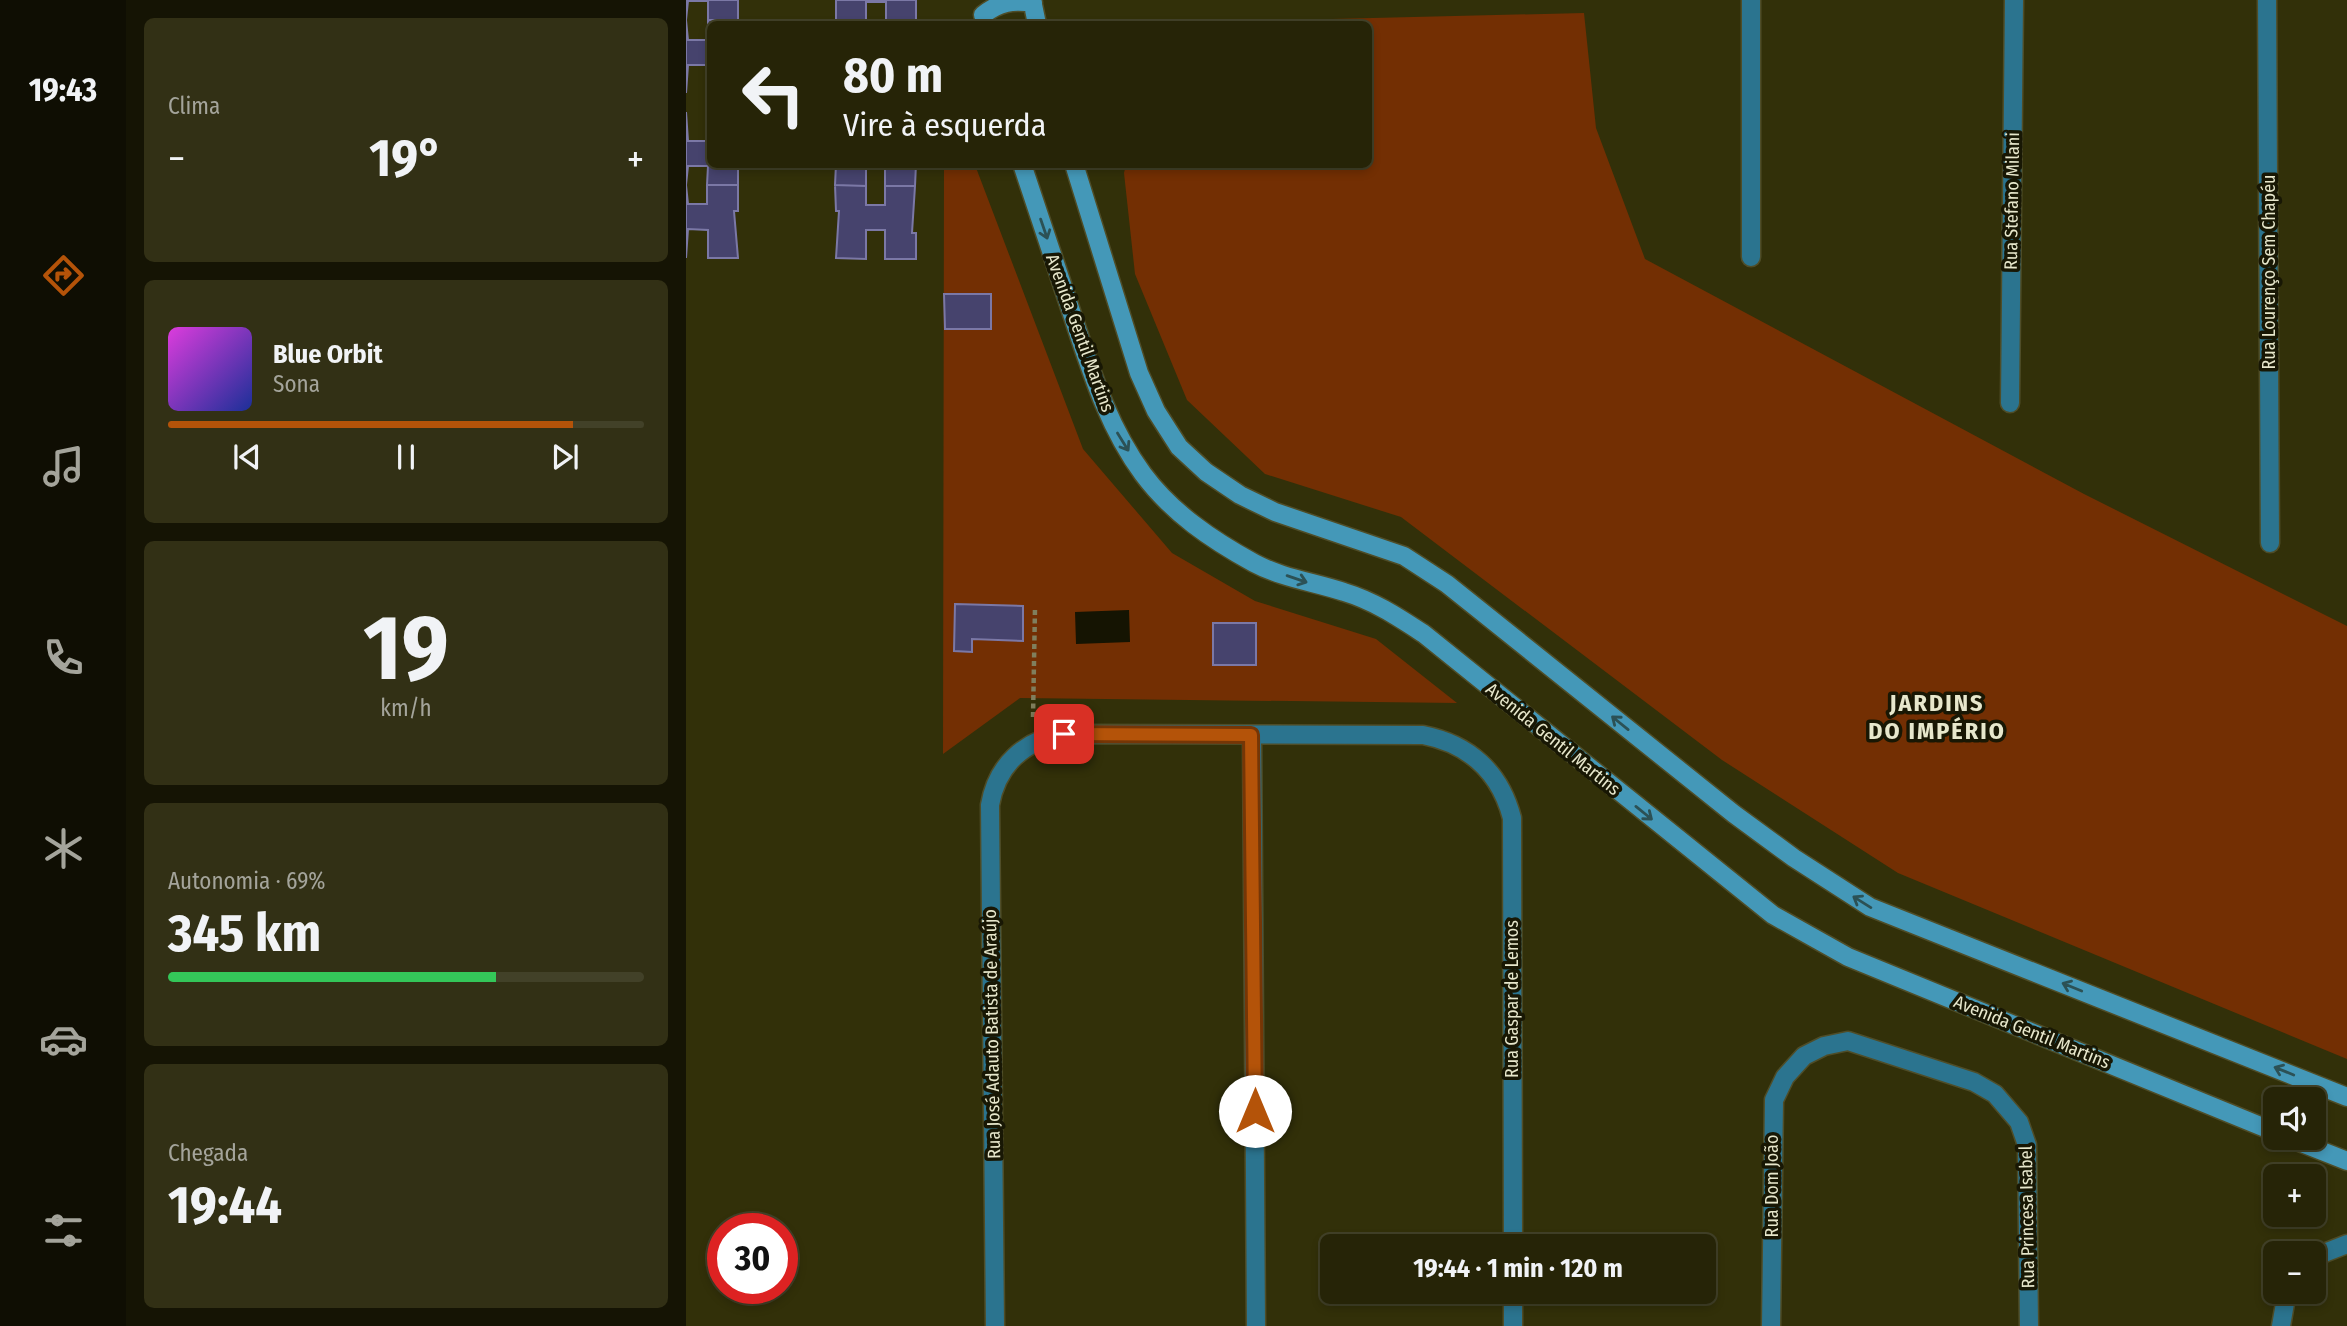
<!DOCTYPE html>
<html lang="pt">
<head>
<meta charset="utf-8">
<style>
  :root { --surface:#262407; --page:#323015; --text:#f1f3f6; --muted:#a4a49b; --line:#424128; --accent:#b45309 }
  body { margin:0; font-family:"Fira Sans Condensed",sans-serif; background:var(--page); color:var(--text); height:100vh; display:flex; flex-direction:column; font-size:26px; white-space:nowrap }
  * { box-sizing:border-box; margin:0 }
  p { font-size:23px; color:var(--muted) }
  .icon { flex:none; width:38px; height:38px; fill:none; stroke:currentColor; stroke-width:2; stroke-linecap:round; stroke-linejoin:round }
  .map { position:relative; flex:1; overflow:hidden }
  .drawer { display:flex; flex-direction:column; gap:18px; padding:18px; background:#151404; width:560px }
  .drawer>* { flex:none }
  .top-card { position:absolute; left:21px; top:21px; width:665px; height:147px; border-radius:10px; box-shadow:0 4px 10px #0003,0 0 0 2px var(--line); background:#262407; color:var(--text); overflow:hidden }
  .tools { position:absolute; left:1577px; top:1087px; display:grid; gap:14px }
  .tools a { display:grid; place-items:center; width:63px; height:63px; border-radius:10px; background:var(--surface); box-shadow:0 4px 10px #0003,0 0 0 2px var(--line); font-size:35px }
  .speed { position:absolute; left:21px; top:1213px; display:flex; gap:14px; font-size:35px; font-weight:700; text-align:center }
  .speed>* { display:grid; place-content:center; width:91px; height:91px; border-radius:50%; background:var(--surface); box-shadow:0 4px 10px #0003,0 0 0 2px var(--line); line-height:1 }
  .speed .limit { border:10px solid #d22; background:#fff; color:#111 }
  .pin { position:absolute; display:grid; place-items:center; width:60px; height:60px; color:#fff; margin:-30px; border-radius:14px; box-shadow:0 4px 10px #0006 }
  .me { position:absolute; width:77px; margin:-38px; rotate:0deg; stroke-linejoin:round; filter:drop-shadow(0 0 5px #0008) }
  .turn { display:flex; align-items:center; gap:24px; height:147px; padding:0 21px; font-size:32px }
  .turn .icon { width:91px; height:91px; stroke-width:2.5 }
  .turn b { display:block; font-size:49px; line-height:60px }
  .big { font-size:52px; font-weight:700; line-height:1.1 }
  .drawer .tile { flex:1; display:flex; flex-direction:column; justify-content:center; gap:10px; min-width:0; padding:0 24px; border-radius:10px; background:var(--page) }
  .drawer .dial { align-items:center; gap:0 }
  .dial b { font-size:91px; line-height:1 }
  .song { display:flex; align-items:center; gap:21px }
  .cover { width:84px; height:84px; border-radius:10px; background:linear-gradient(135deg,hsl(300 70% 55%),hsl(230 70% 35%)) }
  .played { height:7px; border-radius:4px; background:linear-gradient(90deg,var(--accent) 85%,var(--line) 85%) }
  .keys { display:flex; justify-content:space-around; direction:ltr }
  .heat { display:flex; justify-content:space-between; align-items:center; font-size:38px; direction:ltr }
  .charge { height:10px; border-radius:5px; background:linear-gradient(90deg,#34c759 69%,var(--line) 0) }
  .trip { position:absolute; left:634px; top:1234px; width:396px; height:70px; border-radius:10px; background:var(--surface); box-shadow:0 4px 10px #0003,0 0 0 2px var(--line); font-weight:700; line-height:70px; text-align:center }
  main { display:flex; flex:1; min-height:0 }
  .tab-bar { display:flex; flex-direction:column; width:126px; justify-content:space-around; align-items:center; background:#0f0e03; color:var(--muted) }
  .tab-bar .icon { width:49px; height:49px }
  .tab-bar .selected { color:var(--accent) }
  .tab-bar b { font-size:32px; color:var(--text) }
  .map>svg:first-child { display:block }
  .green { fill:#732f03 }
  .water { fill:#151402 }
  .building { fill:#46436d; stroke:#7b78a6; stroke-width:2 }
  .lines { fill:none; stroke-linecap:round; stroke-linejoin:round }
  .minor-casing { stroke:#4f4d28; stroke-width:21 }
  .secondary-casing { stroke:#4f4d28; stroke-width:21 }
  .path { stroke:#807f5d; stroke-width:4.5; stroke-dasharray:5 3.5; stroke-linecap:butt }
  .minor { stroke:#2b748f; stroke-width:18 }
  .secondary { stroke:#4498b8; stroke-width:18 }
  .oneway { stroke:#2c5155 }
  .route-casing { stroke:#753606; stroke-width:18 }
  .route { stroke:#b45309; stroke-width:12 }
  .labels { text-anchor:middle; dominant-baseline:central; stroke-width:7; stroke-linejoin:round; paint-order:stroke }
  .street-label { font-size:18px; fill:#e7e7cc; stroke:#181704 }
  .district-label { font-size:24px; font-weight:bold; letter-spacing:2px; fill:#e7e7cc; stroke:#181704 }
</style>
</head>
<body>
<main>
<nav class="tab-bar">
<b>19:43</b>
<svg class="icon selected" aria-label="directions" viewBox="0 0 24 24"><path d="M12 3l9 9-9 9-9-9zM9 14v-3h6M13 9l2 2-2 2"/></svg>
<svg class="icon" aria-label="music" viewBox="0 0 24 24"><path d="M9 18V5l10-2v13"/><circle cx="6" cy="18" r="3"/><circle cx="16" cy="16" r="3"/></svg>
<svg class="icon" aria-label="phone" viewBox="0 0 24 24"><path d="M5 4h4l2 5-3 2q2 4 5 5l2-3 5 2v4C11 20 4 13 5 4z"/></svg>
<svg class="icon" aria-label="climate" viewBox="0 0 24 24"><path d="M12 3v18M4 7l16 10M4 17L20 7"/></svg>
<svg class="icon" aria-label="car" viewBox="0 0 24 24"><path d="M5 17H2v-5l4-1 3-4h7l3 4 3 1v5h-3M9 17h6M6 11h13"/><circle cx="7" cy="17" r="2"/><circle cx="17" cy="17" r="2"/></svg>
<svg class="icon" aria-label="filters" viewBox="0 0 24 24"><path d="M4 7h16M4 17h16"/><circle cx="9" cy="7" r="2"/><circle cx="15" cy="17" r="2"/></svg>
</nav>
<section class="drawer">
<div class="tile"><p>Clima</p>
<div class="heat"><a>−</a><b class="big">19°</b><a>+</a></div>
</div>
<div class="tile">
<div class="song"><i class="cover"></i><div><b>Blue Orbit</b><p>Sona</p></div></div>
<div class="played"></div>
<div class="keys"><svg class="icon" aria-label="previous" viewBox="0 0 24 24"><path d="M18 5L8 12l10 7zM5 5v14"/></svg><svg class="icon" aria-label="pause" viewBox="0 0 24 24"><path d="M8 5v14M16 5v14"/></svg><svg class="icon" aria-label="next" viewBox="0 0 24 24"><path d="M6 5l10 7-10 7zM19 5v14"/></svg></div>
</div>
<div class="tile dial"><b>19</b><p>km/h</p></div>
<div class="tile"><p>Autonomia · 69%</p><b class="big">345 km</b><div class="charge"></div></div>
<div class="tile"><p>Chegada</p><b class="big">19:44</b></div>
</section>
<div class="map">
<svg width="1661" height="1326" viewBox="0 0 1661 1326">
  <rect width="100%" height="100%" fill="#323009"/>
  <path class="green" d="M 898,13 L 910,128 L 959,259 L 1398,494 L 1661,626 L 1661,1059 L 1212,873 L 1036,760 L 715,517 L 579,474 L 501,400 L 449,274 L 438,173 L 440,165 L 682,164 L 682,24 L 514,24 L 516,22 Z
    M 258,165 L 289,165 L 397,449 L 486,553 L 569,601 L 690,639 L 771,703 L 334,698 L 257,754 Z"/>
  <path class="water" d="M 443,610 L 444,642 L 390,644 L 389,612 Z"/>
  <path class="building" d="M 0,0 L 52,0 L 52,20 L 22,20 L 22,1 L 2,1 L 0,20 Z
    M 150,0 L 230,0 L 230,21 L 200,21 L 200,2 L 180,2 L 180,21 L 150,21 Z
    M 0,20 L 2,40 L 22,40 L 22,20 L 52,20 L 52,24 L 24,24 L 24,93 L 22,93 L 22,65 L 2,65 L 0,93 Z
    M 150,21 L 180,21 L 180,24 L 150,24 Z
    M 200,21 L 230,21 L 230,24 L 200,24 Z
    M 0,112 L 2,141 L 22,141 L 22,112 L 24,112 L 24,164 L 52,164 L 52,185 L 21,185 L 22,166 L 2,166 L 0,185 Z
    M 150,164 L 230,164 L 229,186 L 199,186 L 199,167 L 180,167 L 180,186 L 149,185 Z
    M 0,185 L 2,204 L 21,204 L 21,185 L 52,185 L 52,211 L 48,211 L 52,258 L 22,258 L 22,230 L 2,229 L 0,258 Z
    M 149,185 L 180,186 L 180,205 L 199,205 L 199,186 L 229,186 L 226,233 L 230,233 L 230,259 L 199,259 L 199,230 L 180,230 L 180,259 L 150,258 L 153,211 L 150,211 Z
    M 258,294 L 305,294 L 305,329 L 259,329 Z
    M 269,604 L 337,606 L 337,641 L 286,639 L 286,652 L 268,651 Z
    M 527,623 L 570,623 L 570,665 L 527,665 Z"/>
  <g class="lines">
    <g class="minor-casing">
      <path id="minor" d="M 1065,0 L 1065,257
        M 1581,0 L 1584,543
        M 1324,403 L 1328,0
        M 566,735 L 570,1326
        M 1628,1257 L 1661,1244
        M 827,1292 L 827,1326
        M 309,1326 L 304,805 C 311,765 338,740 378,734 L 737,735 C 783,744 814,772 826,818 L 827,1246
        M 1085,1326 L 1088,1100 L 1099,1077 L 1118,1056 L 1138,1046 L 1162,1041 L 1288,1082 L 1309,1094 L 1333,1122 L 1341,1145 L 1343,1326
        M 1595,1326 L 1601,1292"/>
    </g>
    <g class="secondary-casing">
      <path id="secondary" d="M 346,0 L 351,24
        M 297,15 C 313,2 327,0 347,3
        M 336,164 C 353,216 371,268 388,320 C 406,374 423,428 457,474 C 486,513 526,540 568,563 C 596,578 628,582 658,592 C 688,601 712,617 738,634 L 1087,915 L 1162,957 L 1589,1132
        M 388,164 L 453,373 L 470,411 L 493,447 L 520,472 L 554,495 L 589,512 L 718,556 L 761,584 L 1048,814 L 1108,858 L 1184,907 L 1661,1097
        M 1603,1138 L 1661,1161"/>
    </g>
    <path class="path" d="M 347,717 L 349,608"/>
    <use href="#minor" class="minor"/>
    <use href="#secondary" class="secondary"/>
  </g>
  <defs><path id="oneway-shaft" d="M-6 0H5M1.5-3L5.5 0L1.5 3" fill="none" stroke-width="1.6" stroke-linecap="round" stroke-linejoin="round" transform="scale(1.75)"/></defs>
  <g class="oneway">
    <use href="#oneway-shaft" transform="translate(358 229) rotate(71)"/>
    <use href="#oneway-shaft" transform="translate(437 442) rotate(58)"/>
    <use href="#oneway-shaft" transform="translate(611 579) rotate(19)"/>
    <use href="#oneway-shaft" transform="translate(934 723) rotate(-141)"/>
    <use href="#oneway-shaft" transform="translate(958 813) rotate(39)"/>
    <use href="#oneway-shaft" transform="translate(1176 902) rotate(-148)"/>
    <use href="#oneway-shaft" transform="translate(1386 987) rotate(-158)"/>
    <use href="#oneway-shaft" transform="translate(1598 1071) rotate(-158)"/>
  </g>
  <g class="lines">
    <g class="route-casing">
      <path id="route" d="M 378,734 L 565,735 L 569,1111"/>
    </g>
    <use href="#route" class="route"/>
  </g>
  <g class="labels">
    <g class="street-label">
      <text transform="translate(1326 201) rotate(-89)">Rua Stefano Milani</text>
      <text transform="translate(1583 272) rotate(-90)">Rua Lourenço Sem Chapéu</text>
      <text transform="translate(394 333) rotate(70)">Avenida Gentil Martins</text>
      <text transform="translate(867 739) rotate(39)">Avenida Gentil Martins</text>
      <text transform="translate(826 999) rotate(-90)">Rua Gaspar de Lemos</text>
      <text transform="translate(1346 1032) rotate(22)">Avenida Gentil Martins</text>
      <text transform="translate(306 1034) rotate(-91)">Rua José Adauto Batista de Araújo</text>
      <text transform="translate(1086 1186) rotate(-90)">Rua Dom João</text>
      <text transform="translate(1341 1217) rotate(-91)">Rua Princesa Isabel</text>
    </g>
    <g class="district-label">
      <text x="1251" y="703">JARDINS<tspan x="1251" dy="28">DO IMPÉRIO</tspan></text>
    </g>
  </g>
</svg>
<div class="tools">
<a><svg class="icon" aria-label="sound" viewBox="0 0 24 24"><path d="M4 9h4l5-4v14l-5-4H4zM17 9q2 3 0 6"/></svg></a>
<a>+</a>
<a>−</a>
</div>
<div class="speed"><div class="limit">30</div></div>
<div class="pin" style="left:378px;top:734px;background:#d93025"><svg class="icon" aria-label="arrive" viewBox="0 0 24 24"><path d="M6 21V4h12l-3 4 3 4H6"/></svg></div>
<svg class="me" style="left:569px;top:1111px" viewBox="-20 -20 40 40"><circle r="19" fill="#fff"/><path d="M0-13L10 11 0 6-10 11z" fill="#b45309"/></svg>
<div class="trip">19:44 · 1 min · 120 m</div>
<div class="top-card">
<div class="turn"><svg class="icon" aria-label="left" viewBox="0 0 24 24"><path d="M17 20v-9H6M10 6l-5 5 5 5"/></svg><div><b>80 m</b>Vire à esquerda</div></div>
</div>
</div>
</main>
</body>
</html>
